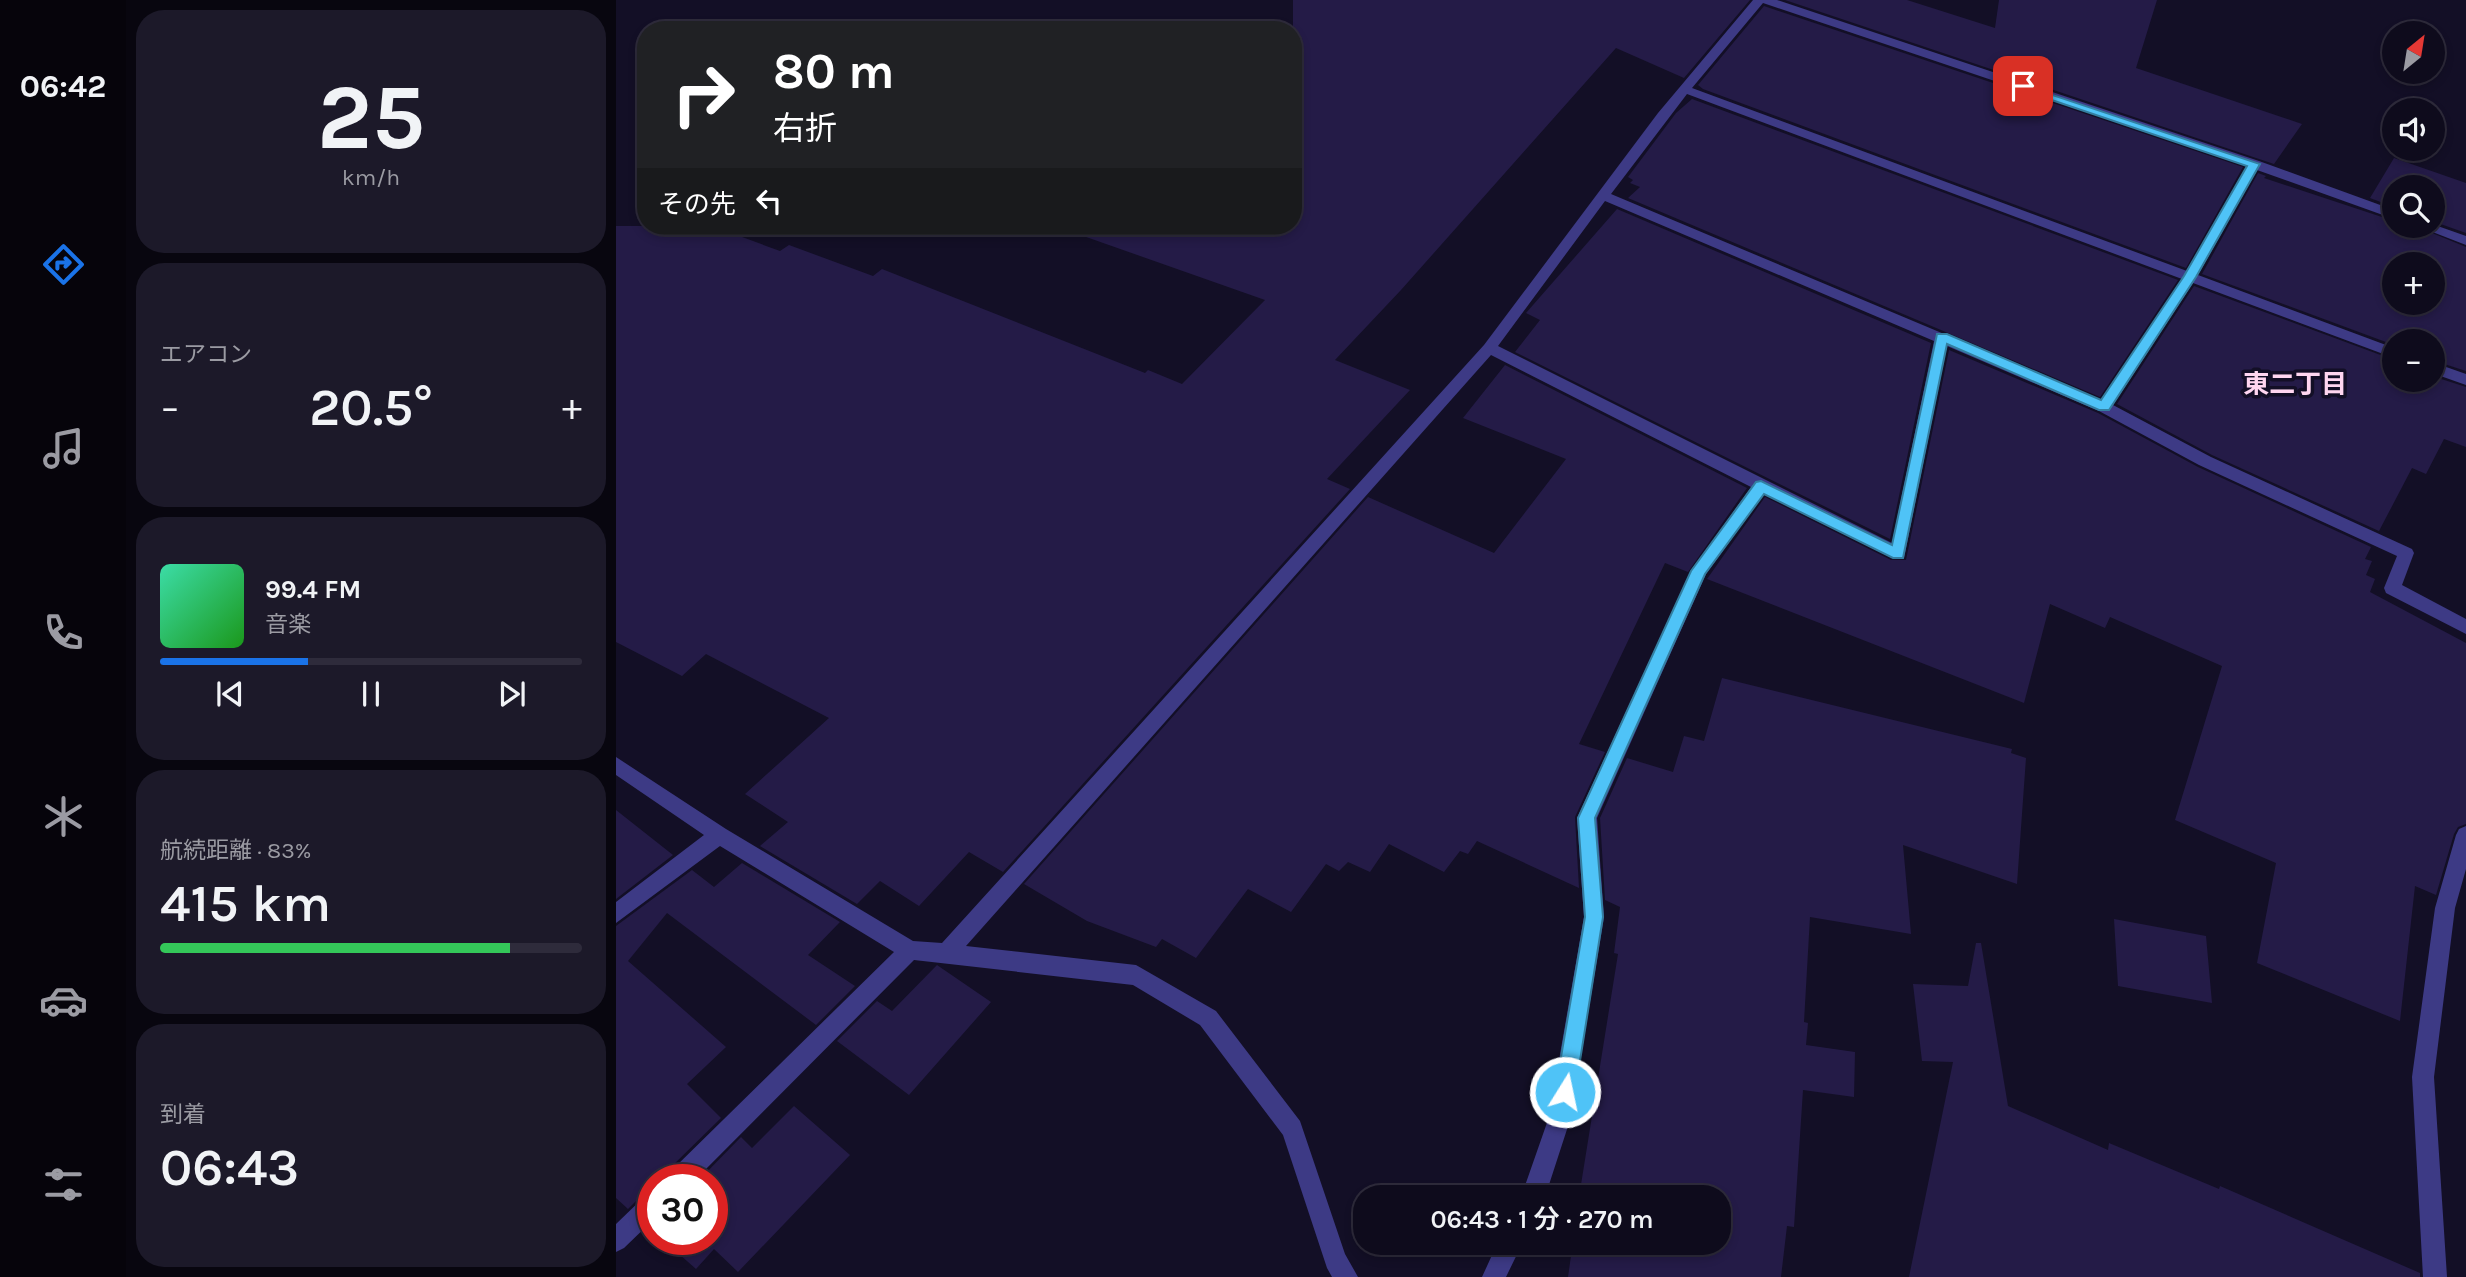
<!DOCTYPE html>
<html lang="ja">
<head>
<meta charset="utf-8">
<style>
  :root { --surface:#0e0b1c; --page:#1c1929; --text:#f1f3f6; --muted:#9b9ba3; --line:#2e2b3b; --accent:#1a73e8 }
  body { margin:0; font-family:Karla,"Noto Sans JP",sans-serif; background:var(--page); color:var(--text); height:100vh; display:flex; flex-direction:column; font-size:26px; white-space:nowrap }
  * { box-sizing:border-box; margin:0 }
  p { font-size:23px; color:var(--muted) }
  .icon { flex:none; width:38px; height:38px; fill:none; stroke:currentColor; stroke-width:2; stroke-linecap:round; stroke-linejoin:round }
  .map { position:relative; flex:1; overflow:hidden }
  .sheet { display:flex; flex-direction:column; gap:10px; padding:10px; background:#08060f; width:490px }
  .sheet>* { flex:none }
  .top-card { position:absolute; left:21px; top:21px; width:665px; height:214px; border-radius:28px; box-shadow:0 4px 10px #0003,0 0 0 2px var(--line); background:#202124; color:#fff; overflow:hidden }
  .needle { width:46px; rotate:30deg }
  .buttons { position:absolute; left:1766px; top:21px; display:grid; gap:14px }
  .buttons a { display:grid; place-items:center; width:63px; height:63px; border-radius:50%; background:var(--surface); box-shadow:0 4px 10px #0003,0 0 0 2px var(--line); font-size:35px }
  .speed { position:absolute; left:21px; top:1164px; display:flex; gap:14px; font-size:35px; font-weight:700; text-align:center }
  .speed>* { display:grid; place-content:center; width:91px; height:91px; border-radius:50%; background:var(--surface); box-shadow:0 4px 10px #0003,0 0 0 2px var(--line); line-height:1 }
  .speed .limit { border:10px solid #d22; background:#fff; color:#111 }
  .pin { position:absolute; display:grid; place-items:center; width:60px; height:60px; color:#fff; margin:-30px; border-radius:14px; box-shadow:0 4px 10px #0006 }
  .me { position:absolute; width:77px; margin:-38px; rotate:10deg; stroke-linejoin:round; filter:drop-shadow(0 0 5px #0008) }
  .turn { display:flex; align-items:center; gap:24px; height:147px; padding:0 21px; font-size:32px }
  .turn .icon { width:91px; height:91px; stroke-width:2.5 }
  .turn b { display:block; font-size:49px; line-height:60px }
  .then { display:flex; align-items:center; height:66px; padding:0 21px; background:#0003; gap:14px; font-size:26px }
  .big { font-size:52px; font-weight:600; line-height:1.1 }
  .sheet .tile { flex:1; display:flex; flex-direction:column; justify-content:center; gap:10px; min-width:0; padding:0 24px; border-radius:28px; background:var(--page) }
  .sheet .dial { align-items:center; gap:0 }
  .dial b { font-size:91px; line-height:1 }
  .song { display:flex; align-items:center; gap:21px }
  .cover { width:84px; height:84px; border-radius:10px; background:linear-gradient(135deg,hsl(160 70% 55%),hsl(120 70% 35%)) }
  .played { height:7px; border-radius:4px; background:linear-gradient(90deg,var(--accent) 35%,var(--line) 35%) }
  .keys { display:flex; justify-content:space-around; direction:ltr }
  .heat { display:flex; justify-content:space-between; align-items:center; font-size:38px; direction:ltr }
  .charge { height:10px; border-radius:5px; background:linear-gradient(90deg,#34c759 83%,var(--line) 0) }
  .trip { position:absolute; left:737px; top:1185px; width:378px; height:70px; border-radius:28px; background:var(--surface); box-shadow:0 4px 10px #0003,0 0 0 2px var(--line); font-weight:600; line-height:70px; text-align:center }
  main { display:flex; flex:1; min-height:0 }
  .tabs { display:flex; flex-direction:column; width:126px; justify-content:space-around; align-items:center; background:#06040b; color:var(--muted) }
  .tabs .icon { width:49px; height:49px }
  .tabs .current { color:var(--accent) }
  .tabs b { font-size:32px; color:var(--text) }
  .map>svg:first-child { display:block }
  .building { fill:#241b47; fill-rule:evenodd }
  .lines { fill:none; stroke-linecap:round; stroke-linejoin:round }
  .minor { fill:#3d3a85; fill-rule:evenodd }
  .route { fill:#4fc3f7; stroke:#337fa1; stroke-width:2 }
  .labels { text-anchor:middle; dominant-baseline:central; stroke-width:7; stroke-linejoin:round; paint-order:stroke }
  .neighbourhood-label { font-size:26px; font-weight:bold; fill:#ffd6f0; stroke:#130f26 }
</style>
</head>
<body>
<main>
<nav class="tabs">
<b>06:42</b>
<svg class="icon current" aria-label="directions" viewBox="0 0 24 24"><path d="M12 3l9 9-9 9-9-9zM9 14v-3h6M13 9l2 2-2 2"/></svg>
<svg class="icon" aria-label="music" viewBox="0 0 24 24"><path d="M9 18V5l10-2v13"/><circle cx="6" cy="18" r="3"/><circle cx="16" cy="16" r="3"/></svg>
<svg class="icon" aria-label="phone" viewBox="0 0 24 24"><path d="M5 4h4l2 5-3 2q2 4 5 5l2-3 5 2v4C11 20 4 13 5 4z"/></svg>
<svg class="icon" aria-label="climate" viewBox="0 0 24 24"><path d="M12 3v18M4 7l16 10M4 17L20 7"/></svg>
<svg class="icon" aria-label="car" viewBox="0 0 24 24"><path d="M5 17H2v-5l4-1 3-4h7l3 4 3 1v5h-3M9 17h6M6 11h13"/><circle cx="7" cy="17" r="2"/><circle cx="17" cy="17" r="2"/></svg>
<svg class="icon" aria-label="filters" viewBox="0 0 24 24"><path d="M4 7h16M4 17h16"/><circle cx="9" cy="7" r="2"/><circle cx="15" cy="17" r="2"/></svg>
</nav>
<section class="sheet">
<div class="tile dial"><b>25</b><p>km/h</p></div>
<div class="tile"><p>エアコン</p>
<div class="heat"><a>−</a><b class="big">20.5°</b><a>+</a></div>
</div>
<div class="tile">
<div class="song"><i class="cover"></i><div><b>99.4 FM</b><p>音楽</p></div></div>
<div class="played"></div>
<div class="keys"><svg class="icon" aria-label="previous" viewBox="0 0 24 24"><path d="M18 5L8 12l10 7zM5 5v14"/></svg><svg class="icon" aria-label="pause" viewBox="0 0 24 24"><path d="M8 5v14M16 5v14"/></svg><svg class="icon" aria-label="next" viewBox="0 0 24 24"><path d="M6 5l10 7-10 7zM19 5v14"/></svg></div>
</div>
<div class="tile"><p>航続距離 · 83%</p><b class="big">415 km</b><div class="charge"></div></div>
<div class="tile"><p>到着</p><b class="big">06:43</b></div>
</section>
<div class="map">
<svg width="1850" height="1277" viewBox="0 0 1850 1277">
  <rect width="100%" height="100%" fill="#130f26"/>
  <path class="building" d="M 677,0 L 1134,0 L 1068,78 L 1000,48 L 785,290 L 719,360 L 794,390 L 711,479 L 734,489 L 387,872 L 353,852 L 303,906 L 264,881 L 241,904 L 144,846 L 172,822 L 129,794 L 213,718 L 90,654 L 66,676 L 0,642 L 0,226 L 96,226 L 164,251 L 173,245 L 257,276 L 266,269 L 529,373 L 532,370 L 566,384 L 649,300 L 456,232 L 457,226 L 677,226 Z
    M 1169,0 L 1291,0 L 1379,28 L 1383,0 L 1541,0 L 1520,68 L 1686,124 L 1658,164 Z
    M 1148,6 L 1627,167 L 1570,268 L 1087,89 L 1082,85 Z
    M 1076,99 L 1562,280 L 1484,397 L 1012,198 L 1024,187 L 1014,183 L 1017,180 L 1012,177 L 1060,113 Z
    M 1778,158 L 1850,183 L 1850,233 L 1816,221 L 1816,187 L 1778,187 L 1778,207 L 1754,198 Z
    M 1642,173 L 1650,176 L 1648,178 L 1778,221 L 1778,226 L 1799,226 L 1850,247 L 1850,371 L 1816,360 L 1816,341 L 1778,341 L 1778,345 L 1586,274 ZM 1778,264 L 1816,264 L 1816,303 L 1778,303 Z
    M 1001,209 L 1315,343 L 1274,539 L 899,352 L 924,320 L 910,313 Z
    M 1578,286 L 1778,360 L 1778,380 L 1816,380 L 1816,376 L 1850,387 L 1850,447 L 1828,439 L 1810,474 L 1796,468 L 1763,531 L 1596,455 L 1501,404 Z
    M 1333,350 L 1482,413 L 1582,467 L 1755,547 L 1749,559 L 1756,561 L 1750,575 L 1759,579 L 1754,592 L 1850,643 L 1850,824 L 1842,827 L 1838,834 L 1820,895 L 1799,886 L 1784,1021 L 1641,963 L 1660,863 L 1559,820 L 1606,666 L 1494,617 L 1489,628 L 1434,604 L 1408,703 L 1091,579 L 1149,497 L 1275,560 L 1290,560 Z
    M 889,365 L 1131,488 L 1072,572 L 1049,563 L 963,744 L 989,752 L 959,817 L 963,888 L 861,841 L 852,854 L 844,851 L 828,872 L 773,844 L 754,872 L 732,862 L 723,871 L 710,864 L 675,912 L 632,889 L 580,958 L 546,939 L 540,947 L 471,921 L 408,884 L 752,497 L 878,553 L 950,459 L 847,418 Z
    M 1106,678 L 1396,749 L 1395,753 L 1410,758 L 1401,884 L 1287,845 L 1295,934 L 1194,917 L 1188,1022 L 1192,1023 L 1190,1045 L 1239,1052 L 1238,1097 L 1187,1090 L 1178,1227 L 1171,1226 L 1165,1277 L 952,1277 L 957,1242 L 1102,1242 L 1102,1197 L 963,1197 L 1002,954 L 998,953 L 1004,907 L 989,900 L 984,818 L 1011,758 L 1057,772 L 1068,736 L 1088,741 Z
    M 0,810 L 57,855 L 0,899 Z
    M 126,863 L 224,922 L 192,955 L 239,986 L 200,1025 L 51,913 L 12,961 L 110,1047 L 71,1084 L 105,1118 L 52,1170 L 49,1180 L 37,1180 L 37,1191 L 27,1194 L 12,1209 L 0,1198 L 0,926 L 76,870 L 98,887 Z
    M 1498,919 L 1590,936 L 1596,1003 L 1502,986 Z
    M 1360,943 L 1365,943 L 1392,1106 L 1492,1150 L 1493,1143 L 1603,1189 L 1604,1186 L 1804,1273 L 1804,1277 L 1293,1277 L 1337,1062 L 1306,1061 L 1297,984 L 1352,986 Z
    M 321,965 L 375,1002 L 293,1095 L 221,1041 L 261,1001 L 276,1011 Z
    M 178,1106 L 234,1155 L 122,1272 L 98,1249 L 80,1269 L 46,1239 L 96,1239 L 96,1180 L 83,1180 L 125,1137 L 136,1148 Z"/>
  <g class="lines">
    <path class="minor" d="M 1137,0 L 1161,0 L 1643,161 L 1778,210 L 1778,219 L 1641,170 L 1582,275 L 1778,348 L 1778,358 L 1577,283 L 1497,405 L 1595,457 L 1796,549 L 1798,553 L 1786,585 L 1850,619 L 1850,634 L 1770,593 L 1768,588 L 1781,556 L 1583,465 L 1483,411 L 1331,346 L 1288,558 L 1276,558 L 1148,494 L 1090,574 L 981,818 L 988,917 L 955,1117 L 929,1197 L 905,1197 L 933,1117 L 968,917 L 961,818 L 1075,571 L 1135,487 L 875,355 L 350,946 L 520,965 L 600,1011 L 684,1121 L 729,1254 L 742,1277 L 716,1277 L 711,1268 L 667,1135 L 584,1025 L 517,985 L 298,960 L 79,1180 L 51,1180 L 54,1172 L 278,952 L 104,846 L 0,923 L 0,902 L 88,835 L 0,775 L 0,757 L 110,829 L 297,941 L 326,943 L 868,345 L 1042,113 ZM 1147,3 L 1631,166 L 1571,271 L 1076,88 ZM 1071,94 L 1566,279 L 1485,400 L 995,194 ZM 989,201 L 1318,341 L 1276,543 L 882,346 Z
      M 1816,224 L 1850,236 L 1850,245 L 1801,226 Z
      M 1816,362 L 1850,374 L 1850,385 L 1816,373 Z
      M 1850,826 L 1850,869 L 1839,908 L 1818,1077 L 1831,1277 L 1807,1277 L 1796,1077 L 1819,908 L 1840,835 L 1843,829 Z
      M 37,1193 L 37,1220 L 8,1248 L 0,1252 L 0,1224 L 29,1196 Z
      M 882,1242 L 907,1242 L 890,1277 L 866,1277 Z"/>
  </g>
  <path class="route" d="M 1403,84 L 1644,164 L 1580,277 L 1493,410 L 1483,410 L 1331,344 L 1287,558 L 1277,558 L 1148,494 L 1089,574 L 979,818 L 987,917 L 959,1092 L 956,1099 L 949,1102 L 942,1099 L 939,1092 L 969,917 L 962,818 L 1075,571 L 1140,482 L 1145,481 L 1276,545 L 1321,334 L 1331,334 L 1485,400 L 1568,276 L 1631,166 L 1403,89 Z"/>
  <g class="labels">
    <g class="neighbourhood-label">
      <text x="1679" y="384">東二丁目</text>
    </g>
  </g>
</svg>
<div class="buttons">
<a><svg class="needle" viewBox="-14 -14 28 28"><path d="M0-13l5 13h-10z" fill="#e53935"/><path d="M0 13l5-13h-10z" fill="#9b9ba3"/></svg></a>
<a><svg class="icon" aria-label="sound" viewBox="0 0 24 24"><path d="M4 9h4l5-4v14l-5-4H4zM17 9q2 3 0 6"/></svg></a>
<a><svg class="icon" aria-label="search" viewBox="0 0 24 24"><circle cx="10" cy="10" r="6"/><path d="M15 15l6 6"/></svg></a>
<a>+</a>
<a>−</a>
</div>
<div class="speed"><div class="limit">30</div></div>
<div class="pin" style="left:1407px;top:86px;background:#d93025"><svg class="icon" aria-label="arrive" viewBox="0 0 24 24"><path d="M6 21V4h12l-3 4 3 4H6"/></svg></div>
<svg class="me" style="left:949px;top:1092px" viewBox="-20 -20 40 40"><circle r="17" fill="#4fc3f7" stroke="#fff" stroke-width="3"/><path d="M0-11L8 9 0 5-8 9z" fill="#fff"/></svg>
<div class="trip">06:43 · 1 分 · 270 m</div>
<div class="top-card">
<div class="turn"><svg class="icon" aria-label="right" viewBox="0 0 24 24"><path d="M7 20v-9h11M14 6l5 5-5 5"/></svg><div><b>80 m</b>右折</div></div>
<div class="then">その先<svg class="icon" aria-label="left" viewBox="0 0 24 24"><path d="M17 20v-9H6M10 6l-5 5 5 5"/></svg></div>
</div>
</div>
</main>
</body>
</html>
